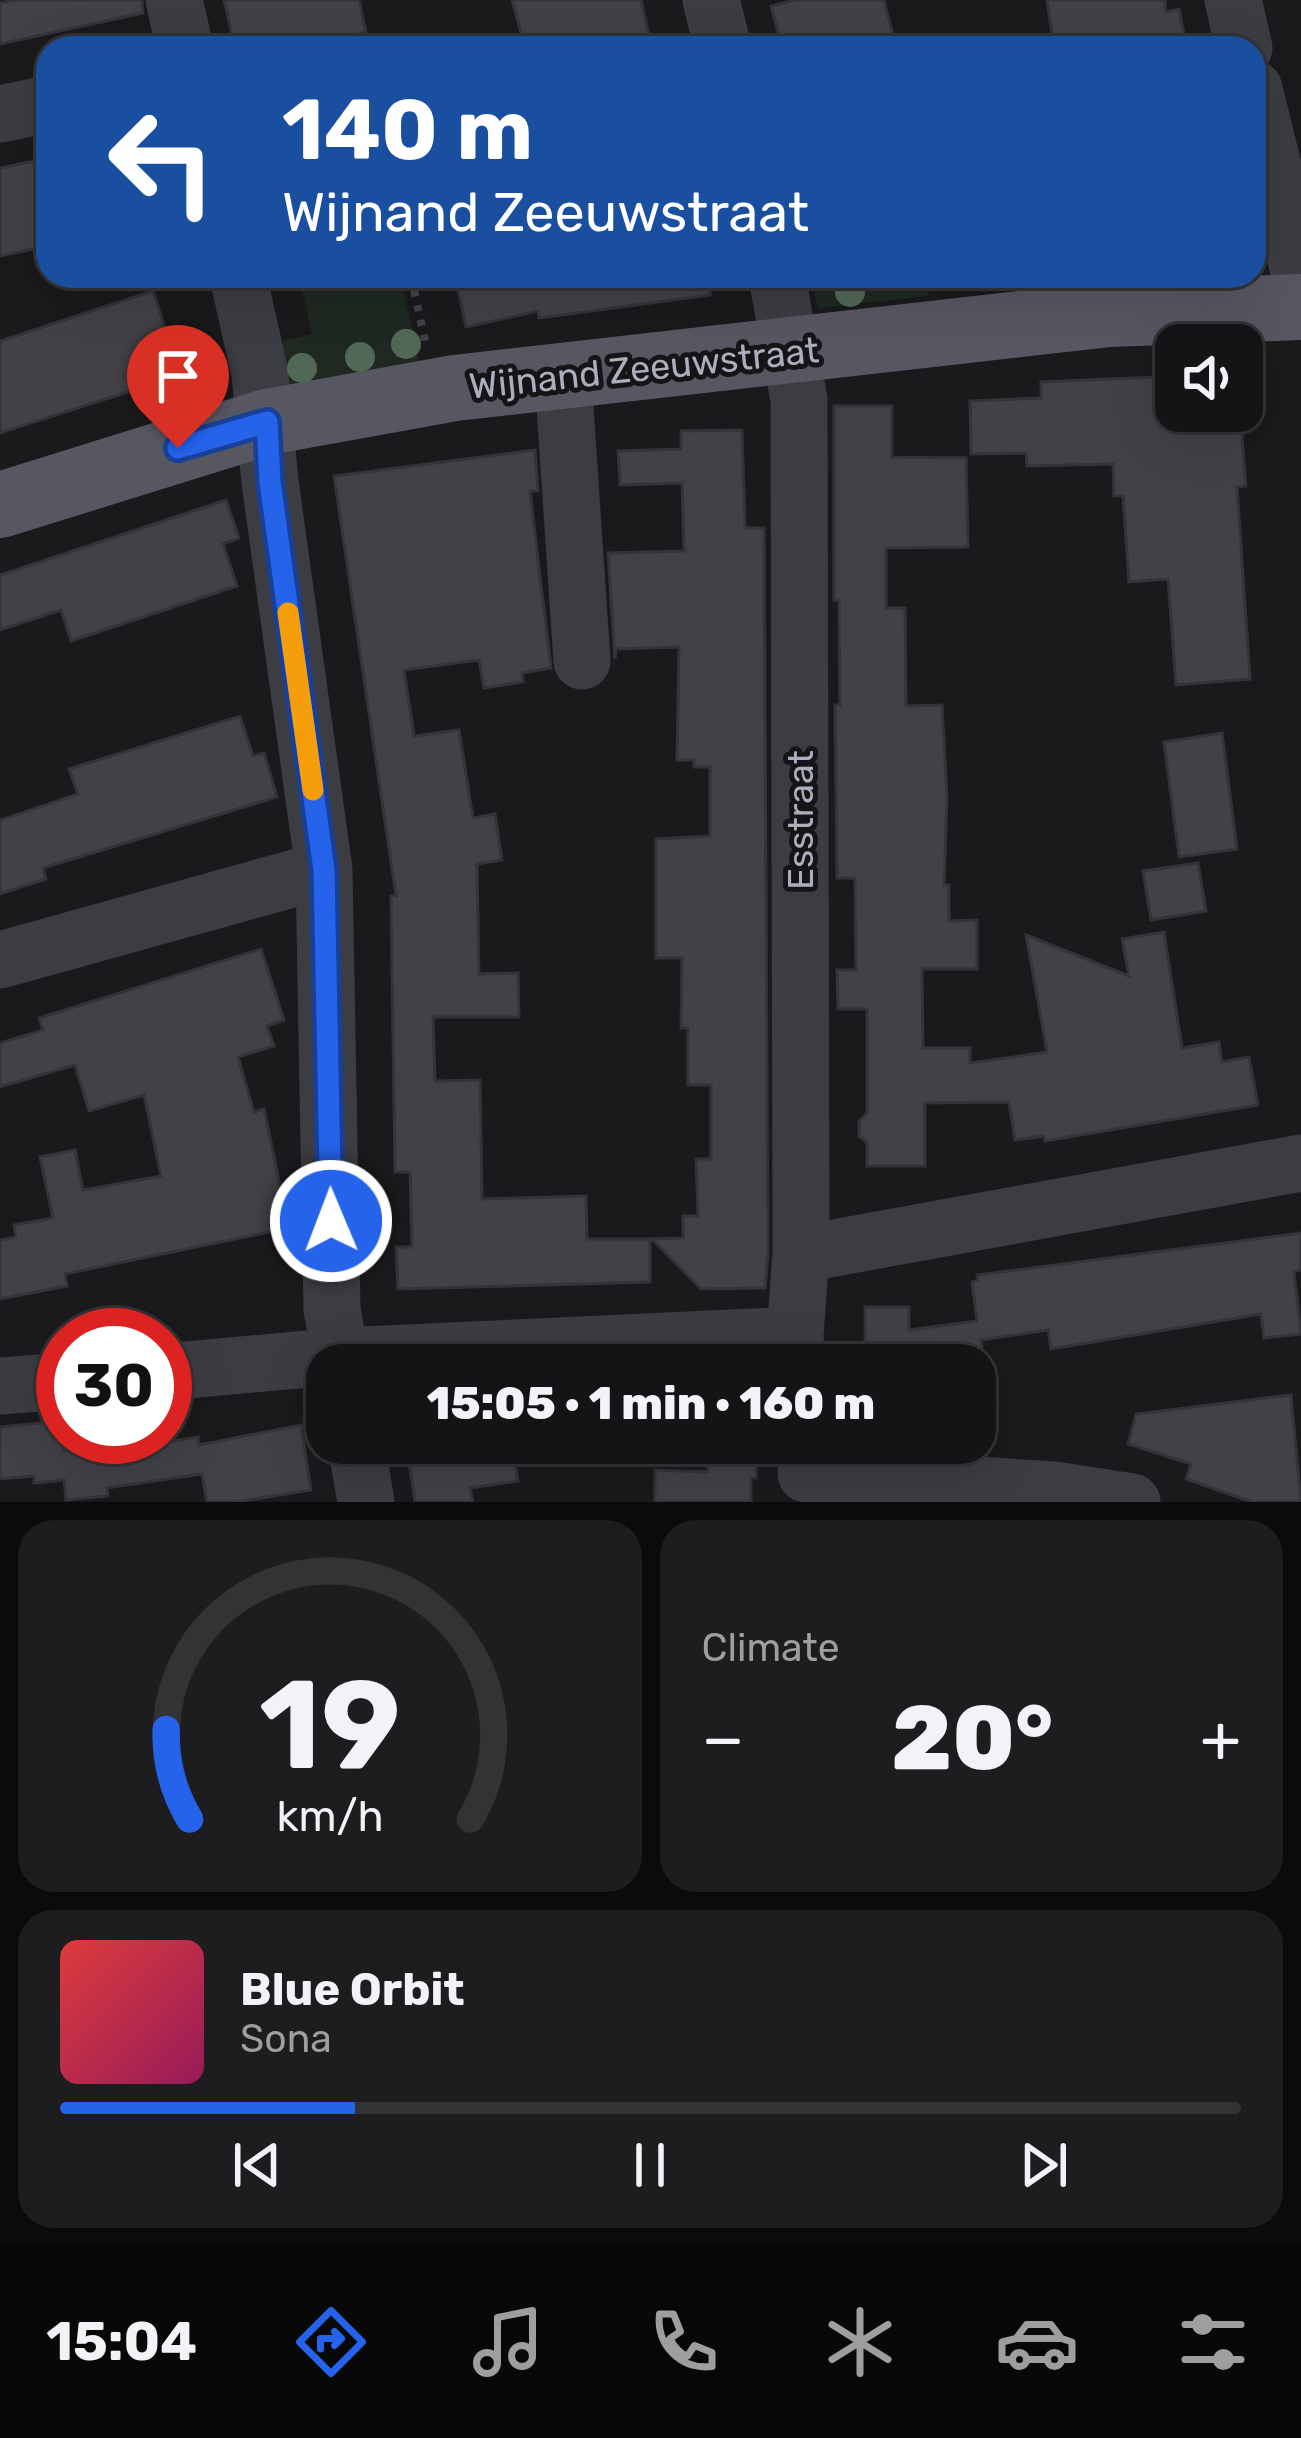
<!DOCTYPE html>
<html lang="en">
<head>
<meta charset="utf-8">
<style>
  :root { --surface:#141315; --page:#1d1c1e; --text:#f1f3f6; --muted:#9d9ea0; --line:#333234; --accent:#2563eb }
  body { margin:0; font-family:Rubik,sans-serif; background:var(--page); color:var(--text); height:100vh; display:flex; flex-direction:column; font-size:45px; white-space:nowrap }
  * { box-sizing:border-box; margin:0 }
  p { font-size:39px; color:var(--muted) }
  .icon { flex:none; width:66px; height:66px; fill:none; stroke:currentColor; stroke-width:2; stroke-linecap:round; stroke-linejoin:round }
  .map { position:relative; height:1502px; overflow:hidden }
  .drawer { display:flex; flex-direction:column; gap:18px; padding:18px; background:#0b0a0c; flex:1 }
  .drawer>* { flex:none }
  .guide { position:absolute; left:36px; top:36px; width:1230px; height:252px; border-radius:36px; box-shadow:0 12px 48px #0002,0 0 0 3px var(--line); background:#1a4fa0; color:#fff; overflow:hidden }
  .controls { position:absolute; left:1155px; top:324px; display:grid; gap:24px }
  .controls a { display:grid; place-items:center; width:108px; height:108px; border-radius:24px; background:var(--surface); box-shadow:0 12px 48px #0002,0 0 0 3px var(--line); font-size:60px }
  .speed { position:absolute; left:36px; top:1308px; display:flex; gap:24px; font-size:60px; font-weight:700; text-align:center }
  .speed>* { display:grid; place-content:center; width:156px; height:156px; border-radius:50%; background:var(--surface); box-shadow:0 12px 48px #0002,0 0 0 3px var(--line); line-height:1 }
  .speed .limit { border:18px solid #d22; background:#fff; color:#111 }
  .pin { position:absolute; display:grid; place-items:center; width:102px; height:102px; color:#fff; margin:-123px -51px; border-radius:50% 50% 50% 0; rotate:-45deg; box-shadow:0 0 12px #0007 }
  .pin .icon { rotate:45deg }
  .me { position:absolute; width:132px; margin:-66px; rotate:359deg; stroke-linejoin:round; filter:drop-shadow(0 0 9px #0008) }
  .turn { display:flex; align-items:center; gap:42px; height:252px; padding:0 48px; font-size:54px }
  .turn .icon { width:156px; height:156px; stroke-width:2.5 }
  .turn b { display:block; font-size:84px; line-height:102px }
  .big { font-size:90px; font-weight:800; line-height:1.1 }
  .drawer .tile { flex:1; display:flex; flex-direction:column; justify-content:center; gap:18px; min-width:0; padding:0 42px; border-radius:36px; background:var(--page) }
  .drawer .dial { align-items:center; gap:0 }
  .dial svg { height:312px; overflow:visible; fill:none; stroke:var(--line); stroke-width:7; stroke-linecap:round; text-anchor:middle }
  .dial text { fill:var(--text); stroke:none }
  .song { display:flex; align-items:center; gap:36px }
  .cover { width:144px; height:144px; border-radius:18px; background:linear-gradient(135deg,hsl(0 70% 55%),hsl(330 70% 35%)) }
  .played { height:12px; border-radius:6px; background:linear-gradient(90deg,var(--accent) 25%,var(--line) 25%) }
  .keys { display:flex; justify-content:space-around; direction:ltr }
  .heat { display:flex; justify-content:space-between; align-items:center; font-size:66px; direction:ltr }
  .drawer .tiles { flex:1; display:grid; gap:18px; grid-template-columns:1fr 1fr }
  .tile:last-child { grid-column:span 2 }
  .trip { position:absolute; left:306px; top:1344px; width:690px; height:120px; border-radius:36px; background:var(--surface); box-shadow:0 12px 48px #0002,0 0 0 3px var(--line); font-weight:800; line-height:120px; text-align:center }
  .menu { display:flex; height:192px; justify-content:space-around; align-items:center; background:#080808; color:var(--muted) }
  .menu .icon { width:84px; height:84px }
  .menu .selected { color:var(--accent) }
  .menu b { font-size:54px; color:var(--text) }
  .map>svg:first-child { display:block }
  .green { fill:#1f2821 }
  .building { fill:#414147; stroke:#343338; stroke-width:3 }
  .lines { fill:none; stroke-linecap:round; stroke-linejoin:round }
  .path { stroke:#404148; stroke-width:8; stroke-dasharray:6 9; stroke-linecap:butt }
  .minor { stroke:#3c3c43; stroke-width:57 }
  .major { stroke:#565761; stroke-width:66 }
  .tree { fill:#526857 }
  .route-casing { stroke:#184099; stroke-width:30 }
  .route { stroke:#2563eb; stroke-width:21 }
  .slow { stroke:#f59e0b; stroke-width:21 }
  .labels { text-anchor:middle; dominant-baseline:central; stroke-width:10; stroke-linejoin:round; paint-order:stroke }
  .street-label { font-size:36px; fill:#abaebd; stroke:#151417 }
</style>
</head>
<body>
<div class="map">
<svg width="1301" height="1502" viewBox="0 0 1301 1502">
  <rect width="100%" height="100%" fill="#1a191c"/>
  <path class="green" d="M 299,276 L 401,276 L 419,362 L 285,387 L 273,343 L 312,334 Z
    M 810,276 L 924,276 L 929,296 L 818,308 Z"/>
  <path class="building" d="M 14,0 L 142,0 L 143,13 L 0,44 L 0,3 Z
    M 224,0 L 359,0 L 366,32 L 360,33 L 363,48 L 235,48 Z
    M 512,0 L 641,0 L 652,48 L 525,48 Z
    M 796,0 L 884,0 L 896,48 L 782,48 L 771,6 Z
    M 1047,0 L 1165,0 L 1166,12 L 1179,9 L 1187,48 L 1054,48 Z
    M 48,158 L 48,246 L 0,256 L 0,168 Z
    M 455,276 L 708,276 L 710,295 L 539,318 L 538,311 L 466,327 Z
    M 153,291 L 167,335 L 183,329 L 196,370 L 0,433 L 0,341 Z
    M 1176,376 L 1176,411 L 1240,411 L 1246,486 L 1237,487 L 1250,679 L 1176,685 L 1168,579 L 1129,582 L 1123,496 L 1114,496 L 1113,464 L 1027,466 L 1026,453 L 971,454 L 970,401 L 1041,398 L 1041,382 Z
    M 834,406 L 892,406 L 892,457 L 966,458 L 968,547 L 886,548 L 886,608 L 905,608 L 906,706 L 942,705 L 947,797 L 944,885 L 949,885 L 949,921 L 977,920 L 977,969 L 922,969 L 923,1048 L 970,1048 L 970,1063 L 1047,1052 L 1026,935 L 1129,976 L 1122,939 L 1164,932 L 1182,1048 L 1219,1042 L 1222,1062 L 1249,1057 L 1258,1105 L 1045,1141 L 1044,1136 L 1015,1140 L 1009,1102 L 925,1103 L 925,1166 L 867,1166 L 867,1143 L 859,1136 L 859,1121 L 867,1113 L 867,1009 L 838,1009 L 837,970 L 856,970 L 855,878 L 837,878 L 835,705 L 840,705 L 839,600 L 834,600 Z
    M 742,430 L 745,528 L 764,528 L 768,1253 L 765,1288 L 701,1289 L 652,1239 L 683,1238 L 683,1216 L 698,1216 L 696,1159 L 711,1159 L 711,1085 L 688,1085 L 688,1028 L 681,1028 L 682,958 L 656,958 L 656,839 L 710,836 L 710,767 L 694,767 L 694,760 L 677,760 L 679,647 L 616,649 L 615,659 L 608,553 L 684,551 L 682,483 L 620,485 L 618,451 L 681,449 L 681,431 Z
    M 535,450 L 538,491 L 530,491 L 551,668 L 522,673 L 523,682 L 484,688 L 479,660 L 404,670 L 414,736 L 459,730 L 473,818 L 495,814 L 502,860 L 477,864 L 479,974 L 518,973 L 519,1017 L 433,1017 L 435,1081 L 480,1080 L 482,1199 L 586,1196 L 587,1239 L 650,1239 L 650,1282 L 398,1289 L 396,1247 L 412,1247 L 410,1172 L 395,1172 L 391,896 L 396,896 L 334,476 Z
    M 226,500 L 239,538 L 223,544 L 237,586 L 71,641 L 61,610 L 0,630 L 0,575 Z
    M 240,716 L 253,756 L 264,753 L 277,797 L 43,868 L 46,879 L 0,894 L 0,820 L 78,794 L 69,769 Z
    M 1222,733 L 1237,849 L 1179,857 L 1164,742 Z
    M 1198,863 L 1206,911 L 1151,920 L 1143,871 Z
    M 261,949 L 284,1020 L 267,1026 L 274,1046 L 238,1057 L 254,1112 L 264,1109 L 289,1228 L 65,1274 L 67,1286 L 0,1299 L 0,1240 L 16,1237 L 14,1225 L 53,1218 L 40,1157 L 75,1150 L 83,1190 L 161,1176 L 144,1095 L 89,1111 L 75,1065 L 0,1087 L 0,1043 L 43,1030 L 39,1018 Z
    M 1301,1233 L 1301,1270 L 1294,1271 L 1301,1334 L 1264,1338 L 1261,1314 L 1051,1349 L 1048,1330 L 981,1340 L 983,1358 L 926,1365 L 865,1365 L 865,1307 L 909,1307 L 909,1330 L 977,1321 L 972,1282 L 978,1281 L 977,1275 Z
    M 1291,1395 L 1301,1502 L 1252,1502 L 1186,1479 L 1191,1464 L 1128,1444 L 1136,1414 Z
    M 60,1421 L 63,1450 L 99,1446 L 100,1452 L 198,1437 L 199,1445 L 301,1425 L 311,1490 L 236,1502 L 207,1502 L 202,1474 L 107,1488 L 108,1496 L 66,1500 L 64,1480 L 34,1483 L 34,1476 L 0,1479 L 0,1427 Z
    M 406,1443 L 463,1443 L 465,1456 L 512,1448 L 518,1481 L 470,1488 L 473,1502 L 415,1502 Z
    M 707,1443 L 756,1443 L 756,1478 L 751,1478 L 751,1502 L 655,1502 L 655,1470 L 708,1472 Z"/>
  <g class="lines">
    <path class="path" d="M 411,276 L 426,345"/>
    <path class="minor" d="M 174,0 L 185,48
      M 711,0 L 723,48
      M 1233,0 L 1244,48
      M 1254,89 L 1301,280
      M 0,114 L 48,104
      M 238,276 L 260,374 L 270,482 L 324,870 L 332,1309 L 342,1365
      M 777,276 L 799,400 L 801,1254 L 795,1335 L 797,1365
      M 563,377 L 582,661
      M 0,960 L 324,870
      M 801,1254 L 1301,1163
      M 165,1372 L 341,1356 L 795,1335
      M 0,1386 L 63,1381
      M 356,1443 L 366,1502
      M 806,1474 L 1054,1490 L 1132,1502"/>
    <path class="major" d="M 0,505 L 267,422 L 455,388 L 1109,314 L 1301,307"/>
  </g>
  <g class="tree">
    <circle cx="850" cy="292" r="15"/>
    <circle cx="406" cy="344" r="15"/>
    <circle cx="360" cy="357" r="15"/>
    <circle cx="302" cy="368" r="15"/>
  </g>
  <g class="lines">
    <g class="route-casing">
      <path id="route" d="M 178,448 L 267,422 L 270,482 L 324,870 L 331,1221"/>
    </g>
    <use href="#route" class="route"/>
    <path class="slow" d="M 288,613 L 313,790"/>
  </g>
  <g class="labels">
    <g class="street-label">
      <text transform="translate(644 368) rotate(-6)">Wijnand Zeeuwstraat</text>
      <text transform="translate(800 820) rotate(-90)">Esstraat</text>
    </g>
  </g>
</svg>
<div class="controls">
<a><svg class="icon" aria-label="sound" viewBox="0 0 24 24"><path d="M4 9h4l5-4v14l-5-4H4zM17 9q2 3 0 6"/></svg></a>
</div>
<div class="speed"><div class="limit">30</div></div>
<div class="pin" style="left:178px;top:448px;background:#d93025"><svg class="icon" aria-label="arrive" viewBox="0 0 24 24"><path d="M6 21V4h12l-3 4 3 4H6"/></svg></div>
<svg class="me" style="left:331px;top:1221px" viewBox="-20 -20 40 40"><circle r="17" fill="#2563eb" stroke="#fff" stroke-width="3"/><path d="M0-11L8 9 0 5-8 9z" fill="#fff"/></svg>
<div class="trip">15:05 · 1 min · 160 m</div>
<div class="guide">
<div class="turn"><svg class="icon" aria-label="left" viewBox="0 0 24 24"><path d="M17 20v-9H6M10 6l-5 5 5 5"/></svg><div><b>140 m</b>Wijnand Zeeuwstraat</div></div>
</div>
</div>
<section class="drawer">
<div class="tiles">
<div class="tile dial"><svg viewBox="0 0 100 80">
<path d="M14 69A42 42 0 1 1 86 69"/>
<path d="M14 69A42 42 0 0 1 8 46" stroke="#2563eb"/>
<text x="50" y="56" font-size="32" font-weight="700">19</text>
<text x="50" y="72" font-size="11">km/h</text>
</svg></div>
<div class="tile"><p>Climate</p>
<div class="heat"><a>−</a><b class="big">20°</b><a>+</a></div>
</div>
<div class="tile">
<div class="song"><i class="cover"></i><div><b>Blue Orbit</b><p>Sona</p></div></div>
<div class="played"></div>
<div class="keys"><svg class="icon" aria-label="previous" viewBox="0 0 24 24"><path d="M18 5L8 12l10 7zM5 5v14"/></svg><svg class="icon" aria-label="pause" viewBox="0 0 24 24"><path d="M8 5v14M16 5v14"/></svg><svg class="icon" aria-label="next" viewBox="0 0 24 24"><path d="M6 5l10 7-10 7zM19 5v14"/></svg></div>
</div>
</div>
</section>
<nav class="menu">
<b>15:04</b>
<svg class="icon selected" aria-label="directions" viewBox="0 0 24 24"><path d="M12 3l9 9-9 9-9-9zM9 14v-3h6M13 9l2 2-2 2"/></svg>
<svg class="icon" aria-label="music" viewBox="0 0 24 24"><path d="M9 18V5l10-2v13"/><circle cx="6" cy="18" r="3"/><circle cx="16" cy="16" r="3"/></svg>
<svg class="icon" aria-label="phone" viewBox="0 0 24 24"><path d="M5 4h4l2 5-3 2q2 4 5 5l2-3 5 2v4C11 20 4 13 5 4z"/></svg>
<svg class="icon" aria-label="climate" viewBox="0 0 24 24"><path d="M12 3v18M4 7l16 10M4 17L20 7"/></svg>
<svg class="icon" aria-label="car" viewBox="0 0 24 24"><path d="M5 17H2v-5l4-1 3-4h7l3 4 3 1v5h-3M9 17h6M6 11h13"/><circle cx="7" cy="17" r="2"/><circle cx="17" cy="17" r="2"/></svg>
<svg class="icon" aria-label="filters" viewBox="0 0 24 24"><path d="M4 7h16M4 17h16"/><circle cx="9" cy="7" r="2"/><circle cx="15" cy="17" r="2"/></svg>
</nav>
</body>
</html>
